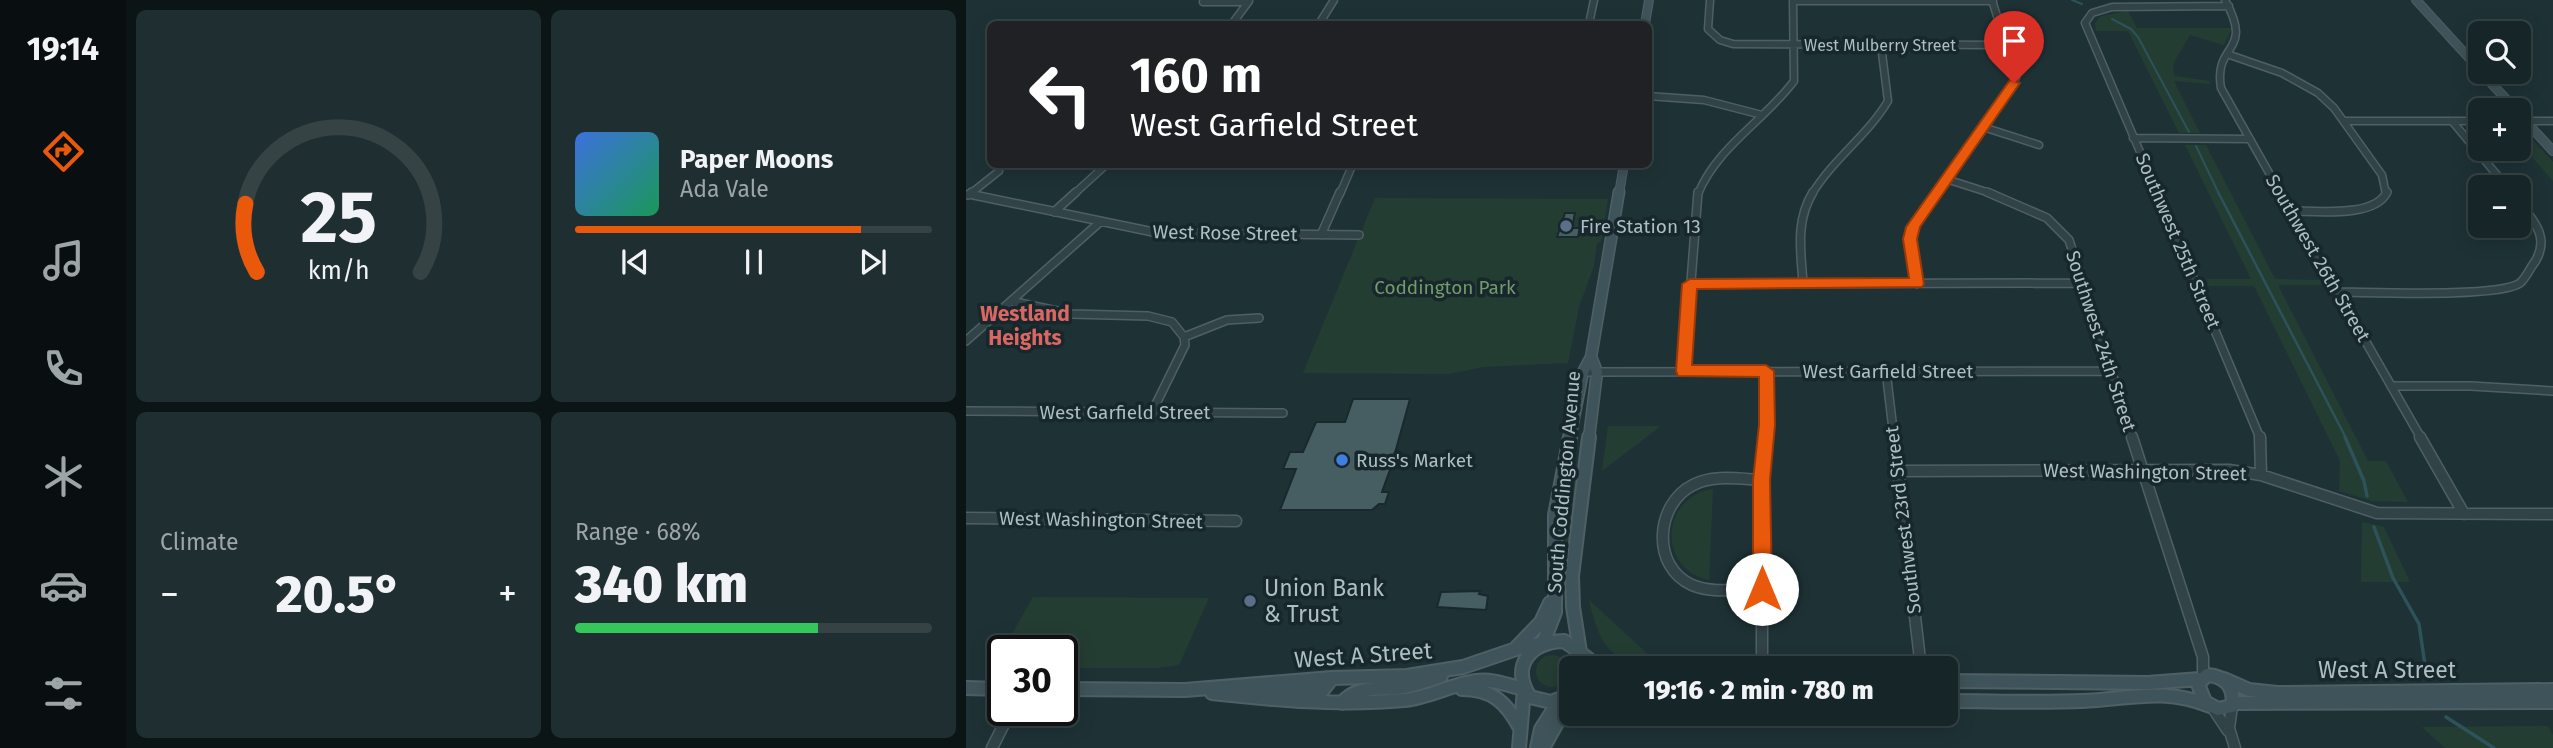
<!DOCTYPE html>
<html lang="en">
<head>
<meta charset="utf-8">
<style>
  :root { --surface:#162628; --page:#1f2e30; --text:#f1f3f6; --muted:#9ea5a8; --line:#354345; --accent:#ea580c }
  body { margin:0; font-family:"Fira Sans",sans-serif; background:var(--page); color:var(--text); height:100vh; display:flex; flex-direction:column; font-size:26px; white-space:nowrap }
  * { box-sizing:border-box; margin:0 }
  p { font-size:23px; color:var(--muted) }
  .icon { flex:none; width:38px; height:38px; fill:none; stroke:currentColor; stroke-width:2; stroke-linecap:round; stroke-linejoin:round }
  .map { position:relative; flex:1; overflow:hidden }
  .drawer { display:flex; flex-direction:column; gap:10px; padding:10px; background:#0c1516; width:840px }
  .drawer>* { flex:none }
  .banner { position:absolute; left:21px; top:21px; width:665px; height:147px; border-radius:10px; box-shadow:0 4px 18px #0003,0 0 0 2px var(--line); background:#202124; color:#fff; overflow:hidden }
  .fabs { position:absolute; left:1502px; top:21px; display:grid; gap:14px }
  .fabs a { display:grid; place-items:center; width:63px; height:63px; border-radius:10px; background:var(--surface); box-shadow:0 4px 18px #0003,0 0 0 2px var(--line); font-size:35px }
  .speed { position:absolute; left:21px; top:635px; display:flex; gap:14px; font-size:35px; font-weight:700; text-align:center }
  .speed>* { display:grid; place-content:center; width:91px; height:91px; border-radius:50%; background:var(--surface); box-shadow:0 4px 18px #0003,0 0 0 2px var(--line); line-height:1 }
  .speed .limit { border:4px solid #111; border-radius:10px; background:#fff; color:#111 }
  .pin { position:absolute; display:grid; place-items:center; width:60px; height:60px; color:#fff; margin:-72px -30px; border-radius:50% 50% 50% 0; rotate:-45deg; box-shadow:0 0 7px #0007 }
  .pin .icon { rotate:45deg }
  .me { position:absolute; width:77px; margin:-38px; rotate:0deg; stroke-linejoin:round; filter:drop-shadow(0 0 5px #0008) }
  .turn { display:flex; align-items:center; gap:24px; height:147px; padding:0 28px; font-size:32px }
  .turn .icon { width:91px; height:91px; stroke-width:2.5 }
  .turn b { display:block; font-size:49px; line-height:60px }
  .big { font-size:52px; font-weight:800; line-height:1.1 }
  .drawer .tile { flex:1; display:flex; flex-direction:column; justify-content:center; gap:10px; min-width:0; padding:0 24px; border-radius:10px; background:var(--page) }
  .drawer .dial { align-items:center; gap:0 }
  .dial svg { height:182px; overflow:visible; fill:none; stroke:var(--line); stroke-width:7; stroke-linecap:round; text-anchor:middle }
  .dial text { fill:var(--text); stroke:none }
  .song { display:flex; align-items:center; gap:21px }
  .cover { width:84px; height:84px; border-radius:10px; background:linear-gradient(135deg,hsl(220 70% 55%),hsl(150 70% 35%)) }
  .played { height:7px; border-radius:4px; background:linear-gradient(90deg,var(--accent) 80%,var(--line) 80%) }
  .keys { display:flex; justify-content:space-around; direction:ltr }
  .heat { display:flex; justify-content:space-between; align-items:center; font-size:38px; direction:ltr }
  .charge { height:10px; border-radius:5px; background:linear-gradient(90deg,#34c759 68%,var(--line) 0) }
  .drawer .tiles { flex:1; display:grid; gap:10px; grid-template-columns:repeat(2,1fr) }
  .trip { position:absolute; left:593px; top:656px; width:399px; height:70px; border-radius:10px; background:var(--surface); box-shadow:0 4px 18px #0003,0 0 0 2px var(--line); font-weight:800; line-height:70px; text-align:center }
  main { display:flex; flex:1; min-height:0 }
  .menu { display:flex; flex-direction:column; width:126px; justify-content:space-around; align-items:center; background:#090f10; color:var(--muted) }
  .menu .icon { width:49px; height:49px }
  .menu .active { color:var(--accent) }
  .menu b { font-size:32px; color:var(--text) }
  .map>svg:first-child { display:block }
  .green { fill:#243d33 }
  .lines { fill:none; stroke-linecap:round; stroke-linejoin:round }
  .stream-far2 { stroke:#2d525a; stroke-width:2 }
  .stream-far1 { stroke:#2d525a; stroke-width:2.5 }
  .stream { stroke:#2d525a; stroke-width:3.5 }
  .building { fill:#465d62; stroke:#19292d; stroke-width:2 }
  .street-far2-casing { stroke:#4f6065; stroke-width:9 }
  .street-far1-casing { stroke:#4f6065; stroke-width:10 }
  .street-casing { stroke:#4f6065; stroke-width:13 }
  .secondary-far2-casing { stroke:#4f6065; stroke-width:10 }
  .secondary-far1-casing { stroke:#4f6065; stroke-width:13 }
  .secondary-casing { stroke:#4f6065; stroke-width:16 }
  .street-far2 { stroke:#314347; stroke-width:6 }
  .street-far1 { stroke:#314347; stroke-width:7 }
  .street { stroke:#314347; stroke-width:10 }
  .secondary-far2 { stroke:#3f545a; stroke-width:8 }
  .secondary-far1 { stroke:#3f545a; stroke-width:10 }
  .secondary { stroke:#3f545a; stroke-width:12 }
  .route { fill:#ea580c; stroke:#983908; stroke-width:2 }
  .service-dot { fill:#5c6f8a; stroke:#17272b; stroke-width:2.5 }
  .shop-dot { fill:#3f7fe0; stroke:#17272b; stroke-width:2.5 }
  .labels { text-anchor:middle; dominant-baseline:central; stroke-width:7; stroke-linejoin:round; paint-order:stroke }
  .far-street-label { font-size:16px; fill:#abbfc4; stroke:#17272b }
  .poi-label { font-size:19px; fill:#abbfc4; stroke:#17272b; text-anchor:start }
  .street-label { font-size:19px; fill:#abbfc4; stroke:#17272b }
  .park-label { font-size:19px; fill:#729a6a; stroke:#17272b }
  .neighbourhood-label { font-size:21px; font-weight:bold; fill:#db6764; stroke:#17272b }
  .near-poi-label { font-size:23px; fill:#abbfc4; stroke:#17272b; text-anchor:start }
  .near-street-label { font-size:23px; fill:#abbfc4; stroke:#17272b }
</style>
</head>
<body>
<main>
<nav class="menu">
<b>19:14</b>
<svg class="icon active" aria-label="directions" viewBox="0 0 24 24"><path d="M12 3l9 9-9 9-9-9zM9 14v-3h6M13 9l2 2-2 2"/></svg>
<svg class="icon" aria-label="music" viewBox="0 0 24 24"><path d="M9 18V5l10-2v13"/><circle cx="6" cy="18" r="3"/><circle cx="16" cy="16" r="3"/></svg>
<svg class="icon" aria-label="phone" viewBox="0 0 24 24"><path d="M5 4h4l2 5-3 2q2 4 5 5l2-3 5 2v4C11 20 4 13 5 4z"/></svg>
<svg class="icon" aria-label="climate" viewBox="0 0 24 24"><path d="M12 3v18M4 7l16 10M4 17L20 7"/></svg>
<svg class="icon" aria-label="car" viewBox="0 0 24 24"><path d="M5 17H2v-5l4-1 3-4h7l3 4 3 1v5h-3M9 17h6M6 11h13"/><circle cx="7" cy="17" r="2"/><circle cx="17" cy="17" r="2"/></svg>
<svg class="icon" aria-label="filters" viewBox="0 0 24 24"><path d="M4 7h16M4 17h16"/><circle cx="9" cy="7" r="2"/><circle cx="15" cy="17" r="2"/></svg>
</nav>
<section class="drawer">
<div class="tiles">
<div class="tile dial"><svg viewBox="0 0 100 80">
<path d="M14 69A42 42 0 1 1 86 69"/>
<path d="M14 69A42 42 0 0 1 9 39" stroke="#ea580c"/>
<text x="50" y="56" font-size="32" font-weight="700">25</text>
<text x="50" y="72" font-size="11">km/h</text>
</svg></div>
<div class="tile">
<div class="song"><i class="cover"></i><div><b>Paper Moons</b><p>Ada Vale</p></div></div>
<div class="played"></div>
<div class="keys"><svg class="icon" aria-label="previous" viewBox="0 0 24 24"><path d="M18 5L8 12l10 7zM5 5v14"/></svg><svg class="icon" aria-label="pause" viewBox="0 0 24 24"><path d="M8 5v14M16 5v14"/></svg><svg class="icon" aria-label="next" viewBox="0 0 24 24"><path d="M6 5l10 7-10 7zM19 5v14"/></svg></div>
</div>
<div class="tile"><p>Climate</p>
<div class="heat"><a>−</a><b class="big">20.5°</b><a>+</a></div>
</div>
<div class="tile"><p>Range · 68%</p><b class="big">340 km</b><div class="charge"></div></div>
</div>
</section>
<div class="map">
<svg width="1587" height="748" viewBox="0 0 1587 748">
  <rect width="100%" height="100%" fill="#1e3236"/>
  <path class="green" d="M 1162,11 L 1171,28 L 1266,28 L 1258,45 L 1224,35 L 1207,64 L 1208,76 L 1244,81 L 1245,84 L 1208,81 L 1234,133 L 1213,133 L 1162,31 L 1130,31 L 1129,23 L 1135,16 Z
    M 1552,127 L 1555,127 L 1587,162 L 1587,181 L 1552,141 Z
    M 1219,145 L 1240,145 L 1309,279 L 1354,280 L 1357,285 L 1312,285 L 1402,461 L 1420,461 L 1442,502 L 1406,501 L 1373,491 L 1374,461 L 1288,286 L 1243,286 L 1240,279 L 1285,279 Z
    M 409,198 L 642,199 L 635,242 L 631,243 L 628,266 L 613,307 L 602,363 L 517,367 L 483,374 L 337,373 Z
    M 642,426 L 695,426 L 636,471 Z
    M 606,457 L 610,457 L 612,483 L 601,556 L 601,593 L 593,595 L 596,527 Z
    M 747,489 L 743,580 C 691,569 694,497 747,489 Z
    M 1396,522 L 1418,527 L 1444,582 L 1395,582 Z
    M 67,597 L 242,598 L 243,598 L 213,665 L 190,668 L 96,668 L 96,651 L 37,651 L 37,667 L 27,667 Z
    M 623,600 L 696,667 C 645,664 634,647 623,600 Z
    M570 671a16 16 0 1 1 32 0a16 16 0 1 1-32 0Z
    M 1582,726 L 1587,735 L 1587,748 L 1479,748 L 1456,727 Z"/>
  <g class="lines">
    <path class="stream-far2" d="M 1106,0 L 1116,4
      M 1146,19 L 1165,29 L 1172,37 L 1223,132
      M 1230,146 L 1253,194"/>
    <path class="stream-far1" d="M 1252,192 L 1380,438"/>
    <path class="stream" d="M 1379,437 L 1398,481 L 1401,496
      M 1408,527 L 1427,578 L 1453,624 L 1460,672
      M 1480,717 L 1528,748"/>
  </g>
  <path class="building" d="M 599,213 L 609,213 L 606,228 L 614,228 L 612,237 L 591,237 Z
    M 387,399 L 444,399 L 429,453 L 434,453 L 429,467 L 425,467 L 416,492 L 423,492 L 419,504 L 413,504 L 406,510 L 314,510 L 330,469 L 317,469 L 324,452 L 337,452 L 350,422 L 379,422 Z
    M 514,591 L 513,594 L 522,596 L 520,610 L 471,607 L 475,592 Z"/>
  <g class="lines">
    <g class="street-far2-casing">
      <path id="street-far2" d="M 744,0 L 742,29 L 754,40 L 767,44 L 1041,45
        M 1259,0 C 1289,54 1247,42 1255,88 L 1315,194
        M 827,1 L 1027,1
        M 237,2 L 282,2
        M 266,24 L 283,1
        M 353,24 L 368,0
        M 623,24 L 628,0
        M 1261,54 L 1316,73 L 1352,93 L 1368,108 L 1416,175 L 1420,194
        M 682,96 L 738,100 L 796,115
        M 1378,121 L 1514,121
        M 1486,121 L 1541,187
        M 1552,121 L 1587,121
        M 1017,127 L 1073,145
        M 1167,138 L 1284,139
        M 226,164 L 536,164
        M 980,179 L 1027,194
        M 4,194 L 33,171
        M 108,194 L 141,164
        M 374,194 L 386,166
        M 732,194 C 751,147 798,121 828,81 L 827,0
        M 846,194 C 867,159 901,136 922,101 L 915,45
        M 970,194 L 1050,78 L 1026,0
        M 1192,194 L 1119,23 L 1126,13 L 1146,7 L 1263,6"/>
    </g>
    <g class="street-far1-casing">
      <path id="street-far1" d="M 1021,192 L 1081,218 L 1103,240 L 1167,438
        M 1191,192 L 1294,438
        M 1314,192 L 1455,438
        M 3,194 L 192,233 L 393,235
        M 2,195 L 6,192
        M 1325,211 C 1350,211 1409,218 1421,192
        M 88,212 L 110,192
        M 355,235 L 374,192
        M 724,284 L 1116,283
        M 837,284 C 835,251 829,222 847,192
        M 951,284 C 943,232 941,236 971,192
        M 1371,292 C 1403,292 1533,298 1554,283 C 1558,280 1563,271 1566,266 C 1586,240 1569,222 1552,201
        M 45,301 L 105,314 L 182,316 L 206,322 L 218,337 L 219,345 L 186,412
        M 218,337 L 261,320 L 293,318
        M 0,341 L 134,222
        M 718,371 L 732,192
        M 920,371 L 928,438
        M 617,372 L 1144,371
        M 1425,386 L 1505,386 L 1587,391
        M 0,411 L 317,413
        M 800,438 L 800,371"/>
    </g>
    <g class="street-casing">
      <path id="street" d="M 928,437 L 955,668
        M 1166,437 L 1237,657 L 1237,677
        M 1294,437 L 1295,475
        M 1454,437 L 1498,514
        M 932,471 L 1263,470 L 1295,475 L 1411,513 L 1587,514
        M 796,480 C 774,479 747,474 727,485 C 689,504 685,567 726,585 C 747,594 774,589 796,589
        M 0,518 L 270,521
        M 796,668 L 796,480 L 800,437
        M 1266,706 L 1263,728 L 1269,748
        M 1246,707 L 1262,731
        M 26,748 L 45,710"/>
    </g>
    <g class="secondary-far2-casing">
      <path id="secondary-far2" d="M 1450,0 L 1514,70
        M 679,24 L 683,0
        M 1515,72 L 1550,110
        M 1552,113 L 1587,151
        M 653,194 L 658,164"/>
    </g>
    <g class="secondary-far1-casing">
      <path id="secondary-far1" d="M 604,438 L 617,372 L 625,357 L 653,192
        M 623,438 L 631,372 L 625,357"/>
    </g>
    <g class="secondary-casing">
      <path id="secondary" d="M 577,643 L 589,612 L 589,515 L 604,437
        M 550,648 L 575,622 L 584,603
        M 614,652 L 607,607 L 606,576 L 623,437
        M 616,654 L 634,668
        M 1241,675 C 1260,676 1269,688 1266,706 L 1252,709 L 1239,702 L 1232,684 Z
        M 1258,679 L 1283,690 L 1311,693 L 1587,690
        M 980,681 L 1182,683 L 1234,679
        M 0,688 L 37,689
        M 96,689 L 219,690 L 366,678 L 441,676 L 497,667 L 553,648 L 574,644
        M 496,689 C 526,689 540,702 554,728
        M 285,691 L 356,691 L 366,678
        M 246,693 C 310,700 373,706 438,700 C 462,698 486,684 510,681 C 526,679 542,685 557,689
        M 606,694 L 585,702 L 564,697 C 544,666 564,642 598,641 L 614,652 L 619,668
        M 980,701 C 1025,701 1071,703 1116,701 C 1164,699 1197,687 1244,706
        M 376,703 C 391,684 416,691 438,687 C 450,685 463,680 475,676
        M 1268,703 L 1587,702
        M 553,748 L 558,690
        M 571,748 L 575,729 L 593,701
        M 577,748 L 592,721 L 606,711"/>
    </g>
    <use href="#street-far2" class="street-far2"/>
    <use href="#street-far1" class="street-far1"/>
    <use href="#street" class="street"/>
    <use href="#secondary-far2" class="secondary-far2"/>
    <use href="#secondary-far1" class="secondary-far1"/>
    <use href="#secondary" class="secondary"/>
  </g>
  <path class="route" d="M 1044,80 L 1054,83 L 954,227 L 951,239 L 958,284 L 956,287 L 731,289 L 726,365 L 800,365 L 808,371 L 809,425 L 804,480 L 806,589 L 803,595 L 796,598 L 789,595 L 787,589 L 787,480 L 793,425 L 793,377 L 712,376 L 710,371 L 716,284 L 724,279 L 943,278 L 937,239 L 940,227 Z"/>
  <g class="service-dot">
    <circle cx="600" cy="226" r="7"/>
    <circle cx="284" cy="601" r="7"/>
  </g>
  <circle class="shop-dot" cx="376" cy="460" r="7"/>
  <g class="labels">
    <g class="far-street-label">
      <text x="914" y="45">West Mulberry Street</text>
    </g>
    <g class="poi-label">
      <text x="614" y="226">Fire Station 13</text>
      <text x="390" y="460">Russ's Market</text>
    </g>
    <g class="street-label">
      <text transform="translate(259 233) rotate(1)">West Rose Street</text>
      <text transform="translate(1212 241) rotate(67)">Southwest 25th Street</text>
      <text transform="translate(1352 258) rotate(60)">Southwest 26th Street</text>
      <text transform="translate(1135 341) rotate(72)">Southwest 24th Street</text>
      <text x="922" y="371">West Garfield Street</text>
      <text x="159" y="412">West Garfield Street</text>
      <text transform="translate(1179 472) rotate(1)">West Washington Street</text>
      <text transform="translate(598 482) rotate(-85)">South Coddington Avenue</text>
      <text transform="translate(135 520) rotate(1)">West Washington Street</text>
      <text transform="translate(937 520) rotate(-97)">Southwest 23rd Street</text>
    </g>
    <g class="park-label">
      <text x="479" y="287">Coddington Park</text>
    </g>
    <g class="neighbourhood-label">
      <text x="59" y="314">Westland<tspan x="59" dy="24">Heights</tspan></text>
    </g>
    <g class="near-poi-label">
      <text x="298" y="588">Union Bank<tspan x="298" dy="26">&amp; Trust</tspan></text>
    </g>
    <g class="near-street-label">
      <text transform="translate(397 655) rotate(-4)">West A Street</text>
      <text x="1421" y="670">West A Street</text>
    </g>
  </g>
</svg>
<div class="fabs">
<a><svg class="icon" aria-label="search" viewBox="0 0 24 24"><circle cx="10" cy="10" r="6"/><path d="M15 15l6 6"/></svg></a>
<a>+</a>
<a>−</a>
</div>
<div class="speed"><div class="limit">30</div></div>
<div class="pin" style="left:1048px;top:83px;background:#d93025"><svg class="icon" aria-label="arrive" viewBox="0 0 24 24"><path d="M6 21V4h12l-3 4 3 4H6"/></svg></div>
<svg class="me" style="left:796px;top:589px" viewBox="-20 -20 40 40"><circle r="19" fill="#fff"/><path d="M0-13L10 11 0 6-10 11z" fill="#ea580c"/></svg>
<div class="trip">19:16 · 2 min · 780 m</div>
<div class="banner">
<div class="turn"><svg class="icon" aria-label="left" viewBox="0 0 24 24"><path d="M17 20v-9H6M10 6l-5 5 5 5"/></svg><div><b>160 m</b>West Garfield Street</div></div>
</div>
</div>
</main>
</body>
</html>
